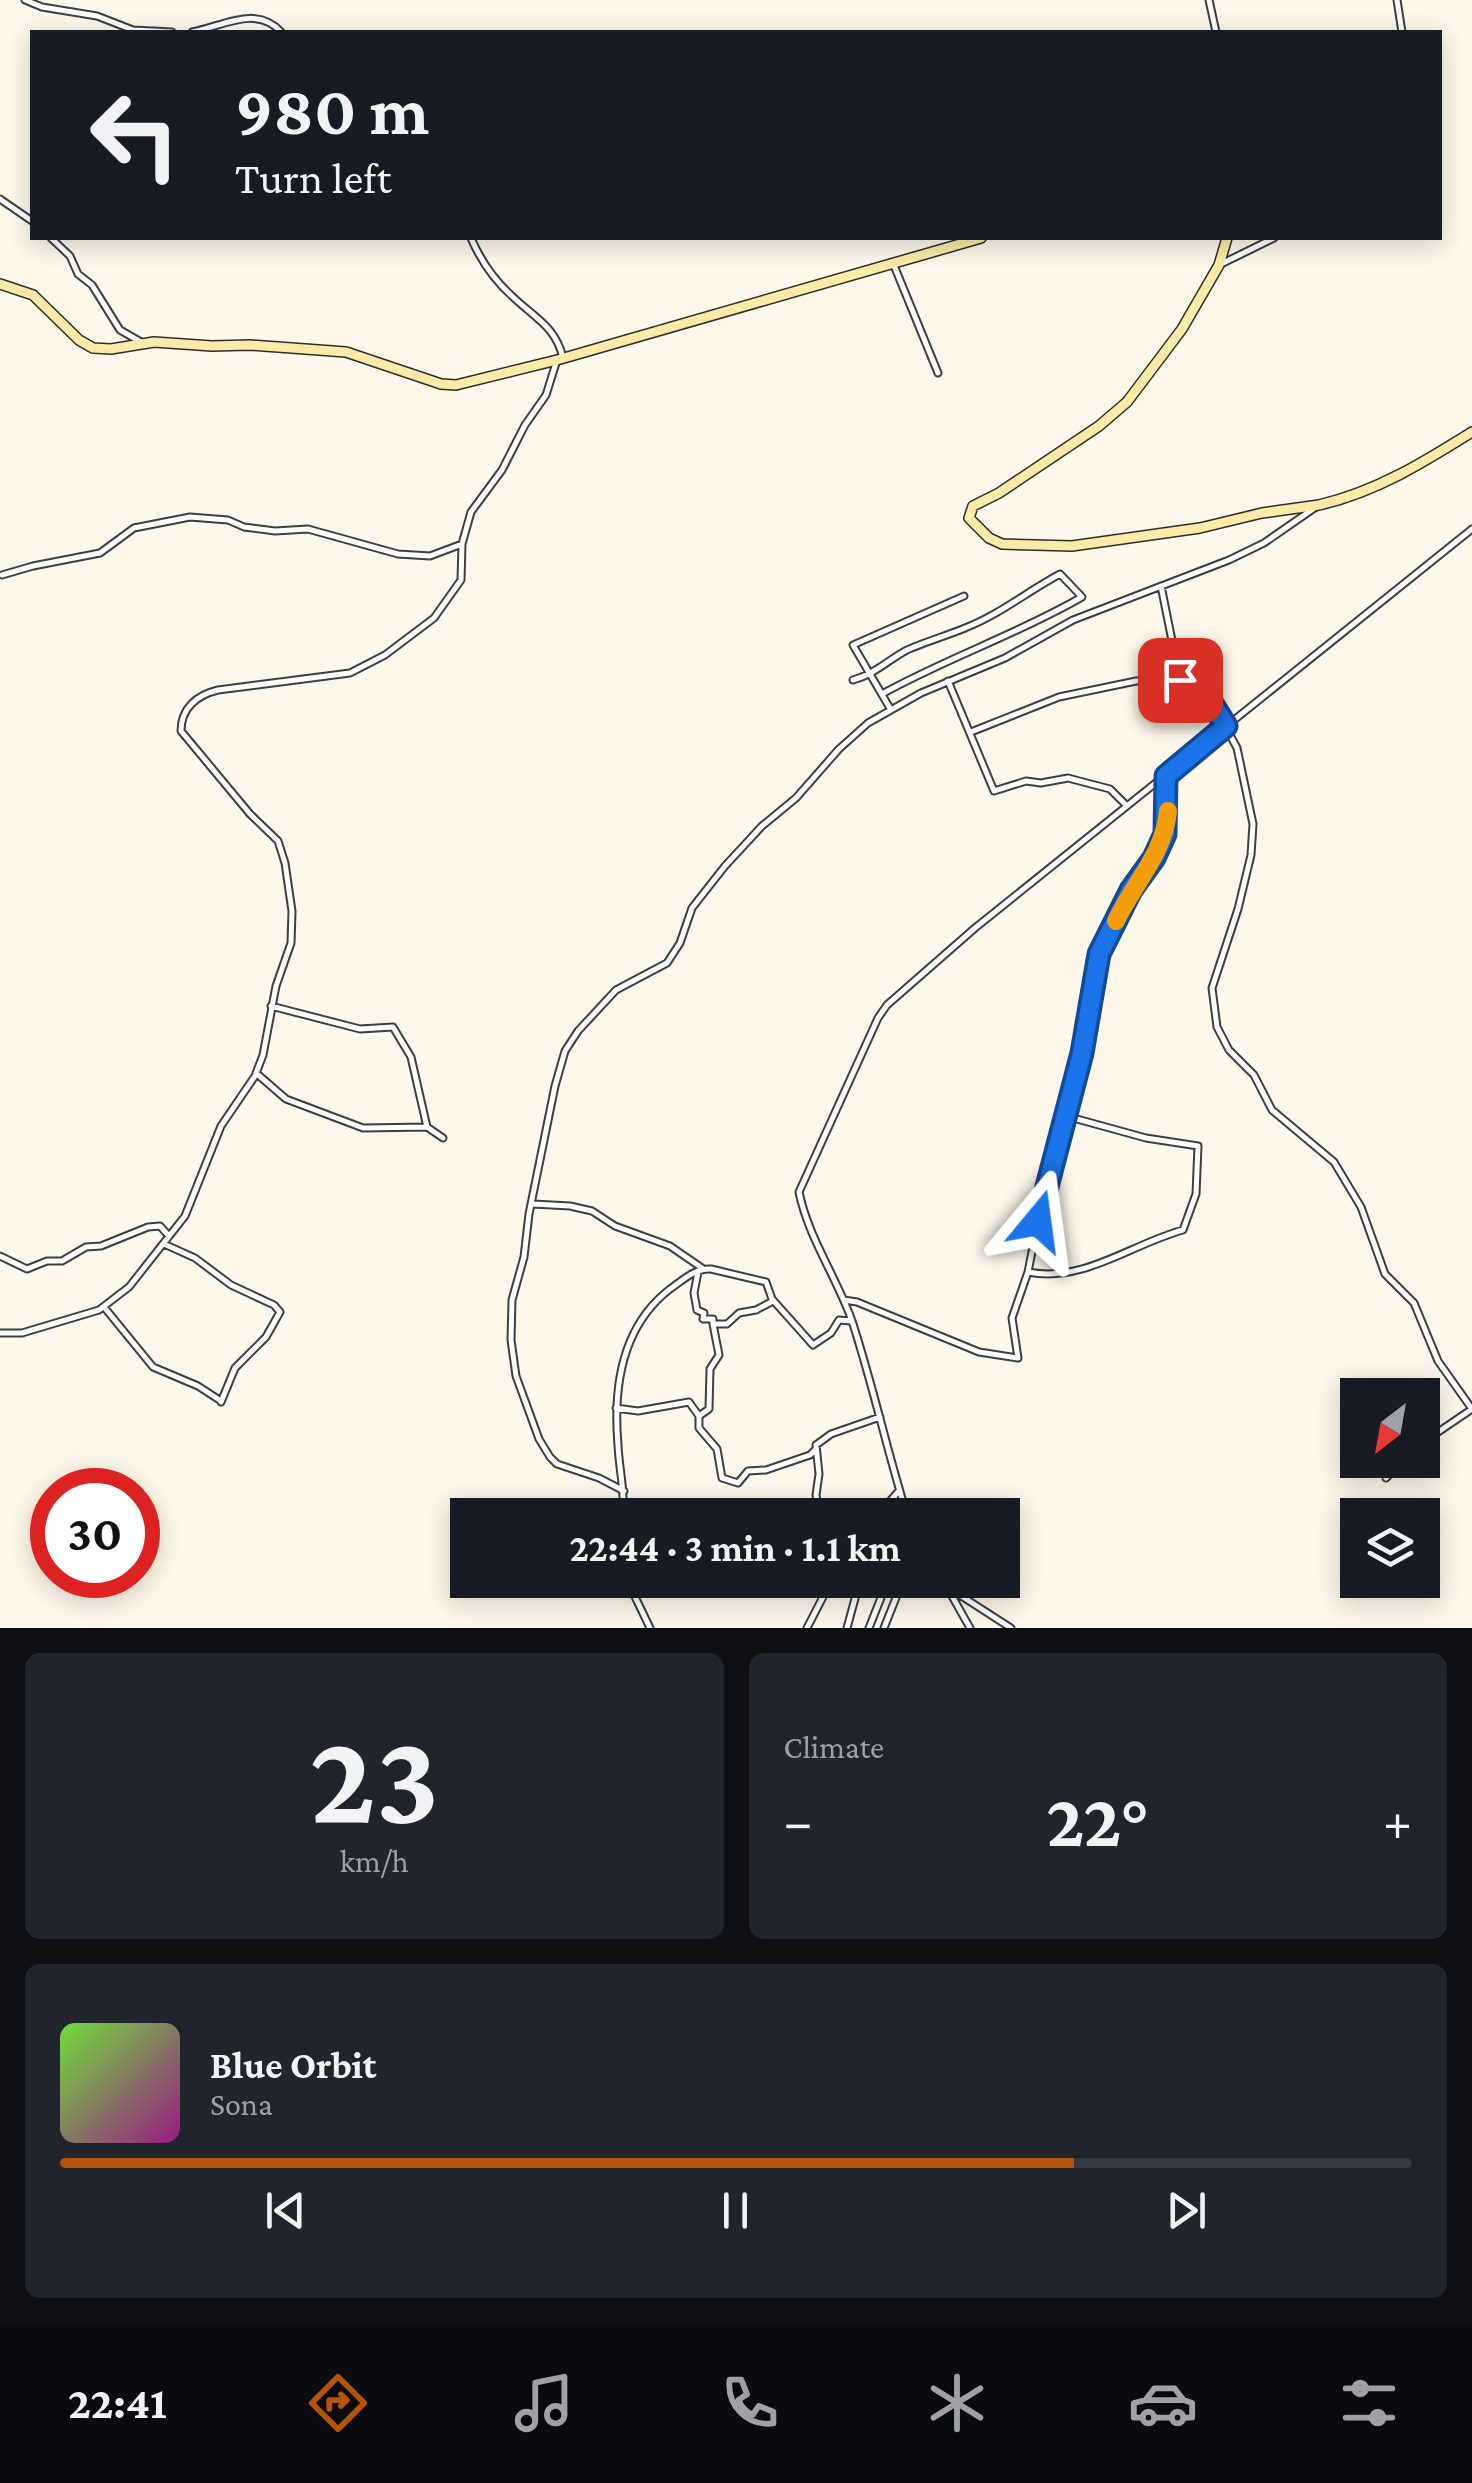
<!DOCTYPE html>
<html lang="en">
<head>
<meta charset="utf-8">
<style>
  :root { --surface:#171b24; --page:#20242c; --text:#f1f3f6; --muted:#9ea1a6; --line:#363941; --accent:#b45309 }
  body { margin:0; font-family:"Crimson Pro",serif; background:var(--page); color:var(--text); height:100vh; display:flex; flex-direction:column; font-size:38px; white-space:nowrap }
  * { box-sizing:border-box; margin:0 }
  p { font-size:32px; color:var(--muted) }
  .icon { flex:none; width:55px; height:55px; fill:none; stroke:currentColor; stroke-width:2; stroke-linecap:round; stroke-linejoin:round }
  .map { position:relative; height:1628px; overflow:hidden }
  .details { display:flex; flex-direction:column; gap:25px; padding:25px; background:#0d0f14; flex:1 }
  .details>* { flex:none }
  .guide { position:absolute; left:30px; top:30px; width:1412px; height:210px; border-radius:0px; box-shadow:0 5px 25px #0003; background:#171b24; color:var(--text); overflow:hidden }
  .needle { width:65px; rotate:211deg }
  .buttons { position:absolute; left:1340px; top:1378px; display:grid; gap:20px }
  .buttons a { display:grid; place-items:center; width:100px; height:100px; border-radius:0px; background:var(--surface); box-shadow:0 5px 25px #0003; font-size:50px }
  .speed { position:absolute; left:30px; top:1468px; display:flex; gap:20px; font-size:50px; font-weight:700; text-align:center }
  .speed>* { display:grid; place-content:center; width:130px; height:130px; border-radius:50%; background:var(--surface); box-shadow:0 5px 25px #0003; line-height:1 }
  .speed .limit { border:15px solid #d22; background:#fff; color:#111 }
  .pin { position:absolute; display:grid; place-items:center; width:85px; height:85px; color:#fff; margin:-42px; border-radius:20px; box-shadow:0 5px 15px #0006 }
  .me { position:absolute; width:110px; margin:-55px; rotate:16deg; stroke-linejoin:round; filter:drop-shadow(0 0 8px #0008) }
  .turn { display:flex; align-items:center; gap:35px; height:210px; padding:0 40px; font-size:45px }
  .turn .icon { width:130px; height:130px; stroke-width:2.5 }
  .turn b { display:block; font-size:70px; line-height:85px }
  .big { font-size:75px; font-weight:700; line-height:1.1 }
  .details .tile { flex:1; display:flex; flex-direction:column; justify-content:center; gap:15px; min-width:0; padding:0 35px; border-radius:15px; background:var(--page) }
  .details .dial { align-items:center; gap:0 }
  .dial b { font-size:130px; line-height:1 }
  .song { display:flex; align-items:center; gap:30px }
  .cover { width:120px; height:120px; border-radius:15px; background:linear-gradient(135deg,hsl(100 70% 55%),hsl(310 70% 35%)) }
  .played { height:10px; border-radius:5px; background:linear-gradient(90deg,var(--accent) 75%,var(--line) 75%) }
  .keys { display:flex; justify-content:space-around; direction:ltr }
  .heat { display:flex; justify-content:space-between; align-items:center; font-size:55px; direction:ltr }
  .details .tiles { flex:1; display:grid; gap:25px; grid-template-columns:1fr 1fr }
  .tile:last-child { grid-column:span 2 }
  .trip { position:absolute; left:450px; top:1498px; width:570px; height:100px; border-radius:0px; background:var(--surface); box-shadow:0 5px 25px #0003; font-weight:700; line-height:100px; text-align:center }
  .dock { display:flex; height:160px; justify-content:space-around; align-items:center; background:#090b0e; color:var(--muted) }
  .dock .icon { width:70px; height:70px }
  .dock .active { color:var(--accent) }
  .dock b { font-size:45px; color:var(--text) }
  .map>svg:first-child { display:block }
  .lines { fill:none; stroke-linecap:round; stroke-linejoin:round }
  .street-casing { stroke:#3e3e3e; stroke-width:9 }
  .secondary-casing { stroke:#2d2d2d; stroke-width:12 }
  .street { stroke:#fff; stroke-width:5 }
  .secondary { stroke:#fbeaa8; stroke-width:9 }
  .route-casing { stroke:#114b97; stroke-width:25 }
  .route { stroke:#1a73e8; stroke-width:18 }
  .slow { stroke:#f59e0b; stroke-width:18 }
</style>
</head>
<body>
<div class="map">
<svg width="1472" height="1628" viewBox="0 0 1472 1628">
  <rect width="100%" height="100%" fill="#fef8ea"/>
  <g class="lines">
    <g class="street-casing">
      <path id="street" d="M 25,0 L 42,7 L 97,16 L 133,30 L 172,32
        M 1209,0 L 1216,32
        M 1397,0 L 1402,32
        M 192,32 C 221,27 256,4 281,32
        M 0,199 L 32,221
        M 51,238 L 70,256 L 78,274 L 92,285 L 120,330 L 141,342
        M 471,238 C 480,259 495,281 513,297 C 535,318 556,327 563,358
        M 893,263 L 938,373
        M 1219,265 L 1274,238
        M 2,575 L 33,566 L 100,553 L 134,528 L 190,517 L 228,520 L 244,527 L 275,531 L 308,529 L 398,554 L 430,556 L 462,544
        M 1161,586 L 1180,680
        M 853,680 C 875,674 888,660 907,650 C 927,641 946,636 965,628 C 999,615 1028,591 1060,574 L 1082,597 C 1018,634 947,658 882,694
        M 948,681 L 994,791 L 1026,781 L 1041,783 L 1068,778 L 1110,789 L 1127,806
        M 891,710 L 853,645 L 964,596
        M 971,732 L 1059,697 L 1136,681 L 1187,681 L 1199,686 L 1209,696 L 1237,748 L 1253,824 L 1251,855 L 1238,909 L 1212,988 L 1217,1027 L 1229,1050 L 1254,1075 L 1272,1110 L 1334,1162 L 1361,1207 L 1385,1274 L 1414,1303 L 1438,1361 L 1472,1409
        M 271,1006 L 360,1029 L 393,1027 L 411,1057 L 427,1127 L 443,1138
        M 256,1073 L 286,1099 L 363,1128 L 427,1127
        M 533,1204 L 570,1206 L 592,1211 L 615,1226 L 670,1246 L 702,1268
        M 164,1244 L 195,1258 L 231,1285 L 274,1305 L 280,1312 L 266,1337 L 235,1368 L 221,1402
        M 0,1256 L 27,1269 L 47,1261 L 62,1261 L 86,1247 L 101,1246 L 148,1227 L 160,1226 L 169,1236
        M 698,1272 L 694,1293 L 697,1310 L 704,1313 L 703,1319 L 713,1319 L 713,1324
        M 1028,1272 C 1084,1283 1131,1244 1183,1230 L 1196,1194 L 1198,1146 L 1146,1138 L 1066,1116
        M 844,1300 L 857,1302 L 979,1352 L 1018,1358 L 1012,1318 L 1028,1272 L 1038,1221 L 1082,1053 L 1099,954 L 1131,890 L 1161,847 L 1168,809 L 1166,776
        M 104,1307 L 153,1367 L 198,1386 L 221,1401
        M 0,1333 L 22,1333 L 99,1310 L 129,1287 L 185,1216 L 221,1126 L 255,1076 L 263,1055 L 276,986 L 291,943 L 292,911 L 285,863 L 278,841 L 250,814 L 181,731 C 181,708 197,695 218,690 L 350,673 L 385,655 L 434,618 L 461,580 L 462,544 L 471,512 L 502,470 L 525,425 L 546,395 L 557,360
        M 616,1408 L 638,1411 L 689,1402 L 699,1416 L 699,1428 L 717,1449 L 722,1478 L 738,1483 L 748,1471 L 766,1470 L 810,1455 L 815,1450
        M 699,1416 L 709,1409 L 710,1369 L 719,1355 L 713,1324 L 727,1324 L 739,1313 L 756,1310 L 773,1301
        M 1422,1443 L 1472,1409
        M 1386,1478 L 1404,1460
        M 624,1491 L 599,1478 L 557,1464 L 550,1457 L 539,1439 L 516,1376 L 511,1340 L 512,1300 L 524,1257 L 529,1214 L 555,1086 L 565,1051 L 578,1031 L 616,990 L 667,963 L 680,943 L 692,908 L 725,866 L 762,826 L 796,798 L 839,749 L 868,723 L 921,693 L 1005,658 L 1073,620 L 1229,560 L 1264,543 L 1316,507
        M 623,1515 C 625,1490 619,1469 618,1445 C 613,1387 622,1326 670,1289 C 683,1280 695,1268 711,1269 L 766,1282 L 772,1299 L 813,1345 L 831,1333 L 839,1320 L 851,1321
        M 819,1515 L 816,1495 L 819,1474 L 816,1445 L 831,1434 L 880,1417
        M 878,1515 L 898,1492
        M 907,1515 C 887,1451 873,1385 852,1321 C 837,1278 808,1237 799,1192 L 878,1018 L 887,1005 L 975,928 L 1472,529
        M 627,1580 L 650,1628
        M 943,1580 L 970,1628
        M 949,1588 L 1011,1628
        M 807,1628 L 825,1593 L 827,1580
        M 847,1628 L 860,1580
        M 869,1628 L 888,1580
        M 884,1628 L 903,1580"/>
    </g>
    <g class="secondary-casing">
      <path id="secondary" d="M 1227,238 L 1219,265 L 1182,329 L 1127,402 L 1099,426 L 999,493 L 973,506 L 969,518 L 989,538 L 1002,544 L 1072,546 L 1200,528 L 1262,513 L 1319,505 C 1376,492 1424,462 1472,432
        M 0,284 L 33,295 L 79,340 L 93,348 L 111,349 L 154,342 L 212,346 L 250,345 L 346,352 L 441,384 L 456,385 L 557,360 L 981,238"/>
    </g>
    <use href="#street" class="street"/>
    <use href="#secondary" class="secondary"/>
  </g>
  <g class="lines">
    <g class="route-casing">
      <path id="route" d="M 1038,1221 L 1082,1053 L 1099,954 L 1131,890 L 1154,858 L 1165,834 L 1166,776 L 1226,726 L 1203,689 L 1180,680"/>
    </g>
    <use href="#route" class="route"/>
    <path class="slow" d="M 1116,921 C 1134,883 1164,854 1168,811"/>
  </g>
</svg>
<div class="buttons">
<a><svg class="needle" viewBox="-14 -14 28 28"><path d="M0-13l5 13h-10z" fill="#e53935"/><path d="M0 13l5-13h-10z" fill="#9ea1a6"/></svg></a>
<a><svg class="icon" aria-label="layers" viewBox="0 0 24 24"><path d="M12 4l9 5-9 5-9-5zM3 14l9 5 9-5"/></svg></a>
</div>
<div class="speed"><div class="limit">30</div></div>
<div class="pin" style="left:1180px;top:680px;background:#d93025"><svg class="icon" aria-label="arrive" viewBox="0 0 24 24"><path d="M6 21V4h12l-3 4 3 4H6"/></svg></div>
<svg class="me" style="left:1038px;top:1221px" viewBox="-20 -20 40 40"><path d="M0-17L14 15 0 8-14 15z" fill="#1a73e8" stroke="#fff" stroke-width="4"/></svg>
<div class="trip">22:44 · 3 min · 1.1 km</div>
<div class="guide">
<div class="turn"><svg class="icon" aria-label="left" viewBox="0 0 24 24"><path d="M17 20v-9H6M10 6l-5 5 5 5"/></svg><div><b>980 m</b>Turn left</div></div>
</div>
</div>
<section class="details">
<div class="tiles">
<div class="tile dial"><b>23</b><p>km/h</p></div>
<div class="tile"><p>Climate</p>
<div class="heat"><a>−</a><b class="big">22°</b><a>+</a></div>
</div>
<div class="tile">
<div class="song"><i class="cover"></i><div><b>Blue Orbit</b><p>Sona</p></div></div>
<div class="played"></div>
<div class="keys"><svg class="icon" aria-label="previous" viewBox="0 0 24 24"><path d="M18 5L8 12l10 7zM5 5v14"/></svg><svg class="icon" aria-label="pause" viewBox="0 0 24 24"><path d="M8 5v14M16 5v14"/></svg><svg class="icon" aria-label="next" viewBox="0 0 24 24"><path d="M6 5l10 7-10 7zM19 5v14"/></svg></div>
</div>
</div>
</section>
<nav class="dock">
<b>22:41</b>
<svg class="icon active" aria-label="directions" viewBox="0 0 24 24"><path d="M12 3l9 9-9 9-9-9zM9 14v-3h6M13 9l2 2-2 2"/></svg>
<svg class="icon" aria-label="music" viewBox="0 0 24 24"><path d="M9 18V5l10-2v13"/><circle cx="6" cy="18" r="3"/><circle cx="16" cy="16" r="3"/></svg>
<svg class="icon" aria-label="phone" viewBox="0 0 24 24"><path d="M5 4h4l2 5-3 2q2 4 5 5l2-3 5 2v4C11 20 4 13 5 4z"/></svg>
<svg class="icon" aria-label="climate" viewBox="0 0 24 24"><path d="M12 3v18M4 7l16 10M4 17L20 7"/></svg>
<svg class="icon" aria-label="car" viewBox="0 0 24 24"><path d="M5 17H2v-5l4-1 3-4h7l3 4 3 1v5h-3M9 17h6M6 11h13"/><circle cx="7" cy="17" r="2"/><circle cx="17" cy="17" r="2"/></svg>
<svg class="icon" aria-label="filters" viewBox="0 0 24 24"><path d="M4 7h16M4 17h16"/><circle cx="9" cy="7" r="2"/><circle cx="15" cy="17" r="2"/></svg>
</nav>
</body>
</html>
